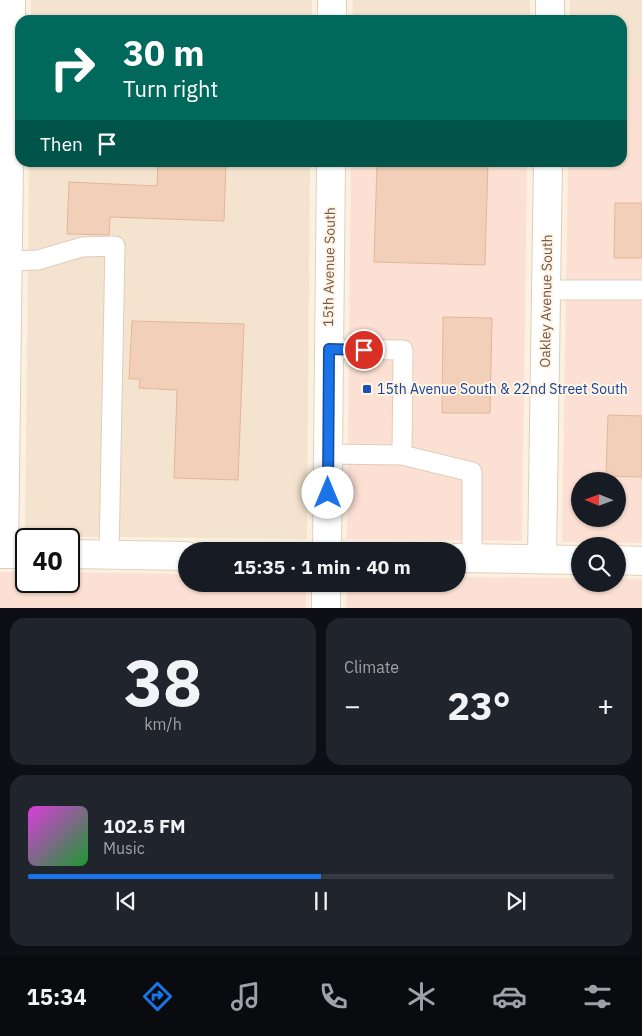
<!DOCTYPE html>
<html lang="en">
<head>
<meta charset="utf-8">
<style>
  :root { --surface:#171b24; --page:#20242c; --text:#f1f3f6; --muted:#9ea1a6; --line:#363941; --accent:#1a73e8 }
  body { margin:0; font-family:"IBM Plex Sans",sans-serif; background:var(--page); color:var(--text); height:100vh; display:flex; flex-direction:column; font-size:19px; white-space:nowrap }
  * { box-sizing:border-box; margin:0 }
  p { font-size:16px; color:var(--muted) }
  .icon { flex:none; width:28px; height:28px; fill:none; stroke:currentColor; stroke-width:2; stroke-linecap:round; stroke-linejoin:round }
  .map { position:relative; height:608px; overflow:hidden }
  .details { display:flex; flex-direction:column; gap:10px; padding:10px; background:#0d0f14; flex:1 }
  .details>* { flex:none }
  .guide { position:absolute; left:15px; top:15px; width:612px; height:152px; border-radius:15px; box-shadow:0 1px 4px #0004; background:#00695c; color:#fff; overflow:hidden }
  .needle { width:32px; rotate:271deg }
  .tools { position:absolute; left:571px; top:472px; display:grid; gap:10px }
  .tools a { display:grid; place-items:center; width:55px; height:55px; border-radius:50%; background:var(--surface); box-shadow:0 1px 4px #0004; font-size:25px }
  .speed { position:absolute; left:15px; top:528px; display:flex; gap:10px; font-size:25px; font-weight:700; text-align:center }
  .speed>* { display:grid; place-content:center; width:65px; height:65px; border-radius:50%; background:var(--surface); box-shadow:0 1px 4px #0004; line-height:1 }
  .speed .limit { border:2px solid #111; border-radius:8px; background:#fff; color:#111 }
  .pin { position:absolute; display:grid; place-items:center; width:42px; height:42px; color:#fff; margin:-21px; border:2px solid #fff; border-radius:50%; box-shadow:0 1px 5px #0007 }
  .me { position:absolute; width:55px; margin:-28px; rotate:0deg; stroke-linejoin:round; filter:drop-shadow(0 0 4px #0008) }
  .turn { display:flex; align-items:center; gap:18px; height:105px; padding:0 25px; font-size:22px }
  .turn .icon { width:65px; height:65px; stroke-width:2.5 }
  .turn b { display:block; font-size:35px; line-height:42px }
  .then { display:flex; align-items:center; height:48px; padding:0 25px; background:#0003; gap:10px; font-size:19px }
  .big { font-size:38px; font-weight:700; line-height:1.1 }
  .details .tile { flex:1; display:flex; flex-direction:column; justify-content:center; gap:8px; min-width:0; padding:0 18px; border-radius:15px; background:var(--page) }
  .details .dial { align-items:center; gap:0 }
  .dial b { font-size:65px; line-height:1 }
  .song { display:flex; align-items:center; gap:15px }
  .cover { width:60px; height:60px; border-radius:8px; background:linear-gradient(135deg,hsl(300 70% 55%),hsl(130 70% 35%)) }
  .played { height:5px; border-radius:2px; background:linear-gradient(90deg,var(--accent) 50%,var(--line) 50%) }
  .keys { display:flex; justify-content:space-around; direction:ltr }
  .heat { display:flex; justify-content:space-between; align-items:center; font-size:28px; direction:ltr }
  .details .tiles { flex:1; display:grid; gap:10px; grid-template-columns:1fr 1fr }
  .tile:last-child { grid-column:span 2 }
  .trip { position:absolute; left:178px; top:542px; width:288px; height:50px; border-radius:25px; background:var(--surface); box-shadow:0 1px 4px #0004; font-weight:700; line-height:50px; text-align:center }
  .menu { display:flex; height:80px; justify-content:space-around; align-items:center; background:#090b0e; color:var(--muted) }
  .menu .icon { width:35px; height:35px }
  .menu .selected { color:var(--accent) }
  .menu b { font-size:22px; color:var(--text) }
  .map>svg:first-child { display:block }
  .residential { fill:#f4e3cf }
  .commercial { fill:#fde0d4; fill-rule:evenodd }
  .building { fill:#f2cfb8; stroke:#e4b698 }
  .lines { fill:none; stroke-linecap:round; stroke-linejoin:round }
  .lane-casing { stroke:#e0cdbc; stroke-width:21 }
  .street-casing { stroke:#e0cdbc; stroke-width:30 }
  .secondary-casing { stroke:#e5cfba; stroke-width:30 }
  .lane { stroke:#fff; stroke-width:19 }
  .street { stroke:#fff; stroke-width:28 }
  .secondary { stroke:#fff; stroke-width:28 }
  .route-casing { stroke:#114b97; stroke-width:12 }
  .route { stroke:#1a73e8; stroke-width:9 }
  .transit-dot { fill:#1a4fb4; stroke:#fff5e6; stroke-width:2 }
  .labels { text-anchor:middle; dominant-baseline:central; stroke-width:4; stroke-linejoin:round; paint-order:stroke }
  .street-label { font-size:14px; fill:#735748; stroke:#fff5e6 }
  .transit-label { font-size:14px; fill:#164399; stroke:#fff5e6; text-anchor:start }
</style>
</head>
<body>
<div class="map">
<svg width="642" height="609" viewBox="0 0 642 609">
  <rect width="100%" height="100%" fill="#fcf1e0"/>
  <path class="residential" d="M 31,0 L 312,0 L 312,20 L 31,20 Z
    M 353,0 L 530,0 L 530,20 L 352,20 Z
    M 570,0 L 642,0 L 642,77 L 623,77 L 622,20 L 570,20 Z
    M 29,163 L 310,163 L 307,539 L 25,536 Z"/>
  <path class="commercial" d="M 623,77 L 642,77 L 642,543 L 562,542 L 568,163 L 622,162 ZM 580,481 L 618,481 L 618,519 L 580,519 Z
    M 351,163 L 527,163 L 522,541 L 347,539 Z
    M 0,572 L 26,572 L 26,581 L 69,581 L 69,572 L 186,574 L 186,584 L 306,584 L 306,608 L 0,608 Z
    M 456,577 L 580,578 L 580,584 L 618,584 L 618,578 L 642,579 L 642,608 L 346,608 L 347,584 L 456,584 Z"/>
  <path class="building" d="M 158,162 L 226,162 L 224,221 L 110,217 L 109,235 L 67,234 L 69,182 L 157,186 Z
    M 377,162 L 488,162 L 485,265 L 374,262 Z
    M 615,203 L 642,203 L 642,258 L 614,258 Z
    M 443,317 L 492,318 L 490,413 L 442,413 Z
    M 132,321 L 244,324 L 238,480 L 174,478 L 177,390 L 139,388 L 140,379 L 129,379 Z
    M 608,415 L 642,416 L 642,477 L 606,476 Z"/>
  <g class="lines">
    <g class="lane-casing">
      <path id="lane" d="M 8,261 L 38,260 L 82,247 L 115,246 L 109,555
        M 546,290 L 642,290
        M 329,349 L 403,350 L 402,455 L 472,472 L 472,559
        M 328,454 L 402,455"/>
    </g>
    <g class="street-casing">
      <path id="street" d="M 550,20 L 550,0
        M 4,554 L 11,0
        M 542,559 L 548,162"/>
    </g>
    <g class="secondary-casing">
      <path id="secondary" d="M 332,20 L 332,0
        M 327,551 L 331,162
        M 0,554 L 26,554
        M 69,554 L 186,556
        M 456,558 L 580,560
        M 618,560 L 642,561
        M 326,609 L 326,584"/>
    </g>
    <use href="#lane" class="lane"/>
    <use href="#street" class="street"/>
    <use href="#secondary" class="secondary"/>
  </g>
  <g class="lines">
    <g class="route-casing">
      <path id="route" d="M 328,493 L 329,349 L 364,350"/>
    </g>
    <use href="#route" class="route"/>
  </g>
  <rect class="transit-dot" x="362" y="384" width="10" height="10" rx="2.5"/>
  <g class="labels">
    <g class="street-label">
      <text transform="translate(329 267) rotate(-89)">15th Avenue South</text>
      <text transform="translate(546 301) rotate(-89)">Oakley Avenue South</text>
    </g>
    <g class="transit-label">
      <text x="377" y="389">15th Avenue South &amp; 22nd Street South</text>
    </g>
  </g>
</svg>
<div class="tools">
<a><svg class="needle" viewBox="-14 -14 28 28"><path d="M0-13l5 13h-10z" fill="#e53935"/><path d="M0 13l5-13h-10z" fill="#9ea1a6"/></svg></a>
<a><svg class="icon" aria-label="search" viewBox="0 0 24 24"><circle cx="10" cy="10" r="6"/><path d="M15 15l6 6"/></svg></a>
</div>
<div class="speed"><div class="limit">40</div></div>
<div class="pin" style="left:364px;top:350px;background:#d93025"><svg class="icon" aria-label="arrive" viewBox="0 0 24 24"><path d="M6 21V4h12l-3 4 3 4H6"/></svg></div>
<svg class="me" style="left:328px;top:493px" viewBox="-20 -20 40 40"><circle r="19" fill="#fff"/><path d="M0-13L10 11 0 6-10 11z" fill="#1a73e8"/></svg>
<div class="trip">15:35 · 1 min · 40 m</div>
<div class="guide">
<div class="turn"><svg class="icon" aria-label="right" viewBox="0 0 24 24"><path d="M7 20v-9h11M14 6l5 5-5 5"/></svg><div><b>30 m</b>Turn right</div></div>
<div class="then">Then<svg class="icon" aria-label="arrive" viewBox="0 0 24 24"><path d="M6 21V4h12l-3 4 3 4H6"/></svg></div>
</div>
</div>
<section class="details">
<div class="tiles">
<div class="tile dial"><b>38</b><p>km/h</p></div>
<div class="tile"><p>Climate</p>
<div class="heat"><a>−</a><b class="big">23°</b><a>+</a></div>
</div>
<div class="tile">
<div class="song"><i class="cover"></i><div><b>102.5 FM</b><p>Music</p></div></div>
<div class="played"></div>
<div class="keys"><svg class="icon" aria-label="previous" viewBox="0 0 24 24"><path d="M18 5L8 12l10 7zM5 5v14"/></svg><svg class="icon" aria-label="pause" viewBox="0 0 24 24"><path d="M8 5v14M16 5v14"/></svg><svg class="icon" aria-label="next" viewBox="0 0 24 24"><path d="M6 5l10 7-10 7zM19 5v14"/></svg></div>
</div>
</div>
</section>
<nav class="menu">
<b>15:34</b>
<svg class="icon selected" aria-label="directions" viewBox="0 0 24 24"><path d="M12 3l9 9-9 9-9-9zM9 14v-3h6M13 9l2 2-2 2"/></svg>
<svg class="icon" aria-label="music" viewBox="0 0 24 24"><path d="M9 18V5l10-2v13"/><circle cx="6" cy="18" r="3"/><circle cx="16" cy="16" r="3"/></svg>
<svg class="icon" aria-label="phone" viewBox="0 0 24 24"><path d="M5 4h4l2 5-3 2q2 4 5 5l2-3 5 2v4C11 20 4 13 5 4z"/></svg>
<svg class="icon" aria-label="climate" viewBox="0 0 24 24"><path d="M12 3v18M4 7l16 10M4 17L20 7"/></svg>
<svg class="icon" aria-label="car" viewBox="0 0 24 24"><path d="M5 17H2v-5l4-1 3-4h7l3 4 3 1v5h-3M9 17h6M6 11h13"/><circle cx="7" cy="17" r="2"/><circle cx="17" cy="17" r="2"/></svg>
<svg class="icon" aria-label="filters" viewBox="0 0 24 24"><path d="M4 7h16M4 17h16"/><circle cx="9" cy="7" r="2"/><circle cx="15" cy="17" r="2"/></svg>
</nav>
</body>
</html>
